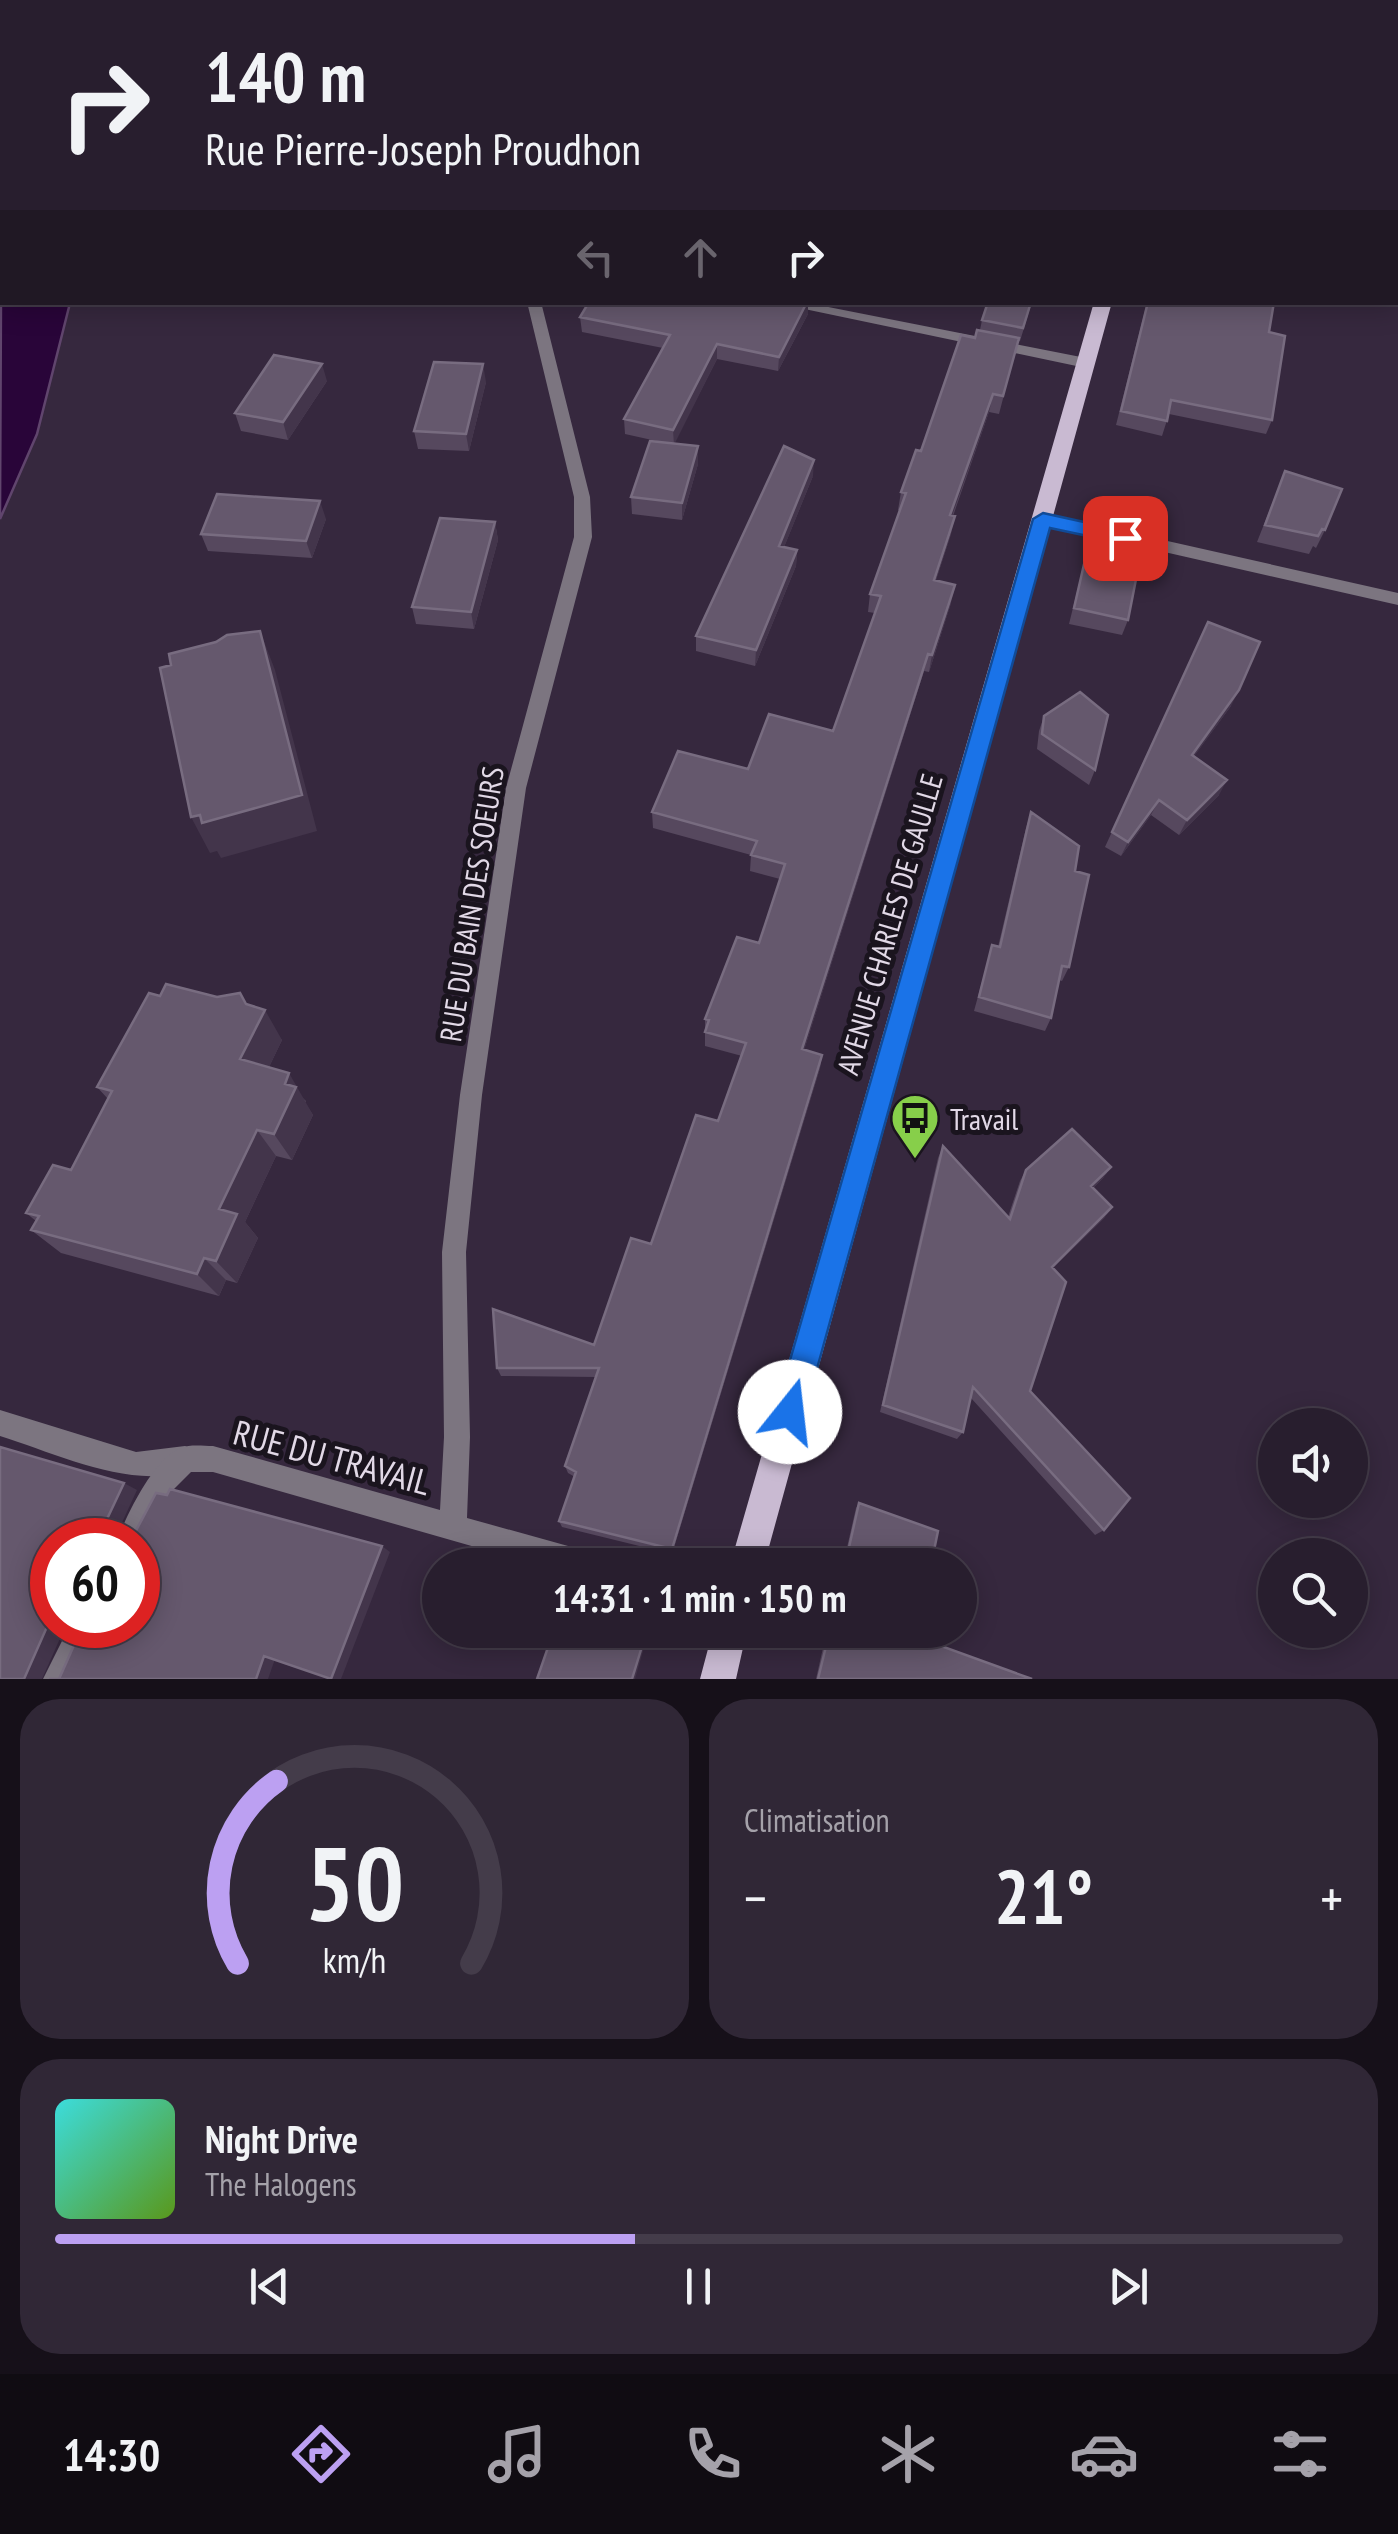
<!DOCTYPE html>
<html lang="fr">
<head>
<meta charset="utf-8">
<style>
  :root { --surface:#281e2e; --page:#302736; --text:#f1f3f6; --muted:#a5a2aa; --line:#443c4a; --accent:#bca0f2 }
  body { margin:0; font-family:"PT Sans Narrow",sans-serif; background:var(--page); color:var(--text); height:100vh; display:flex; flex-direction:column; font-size:38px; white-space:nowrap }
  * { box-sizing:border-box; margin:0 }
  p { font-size:32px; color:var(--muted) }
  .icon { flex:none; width:55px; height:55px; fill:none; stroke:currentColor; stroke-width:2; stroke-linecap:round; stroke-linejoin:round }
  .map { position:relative; height:1679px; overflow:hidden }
  .drawer { display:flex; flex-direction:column; gap:20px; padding:20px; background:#161019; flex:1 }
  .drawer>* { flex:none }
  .top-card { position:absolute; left:0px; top:0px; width:1400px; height:305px; box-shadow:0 5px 25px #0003,0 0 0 2px var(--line); background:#281e2e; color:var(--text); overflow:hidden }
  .controls { position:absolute; left:1258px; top:1408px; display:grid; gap:20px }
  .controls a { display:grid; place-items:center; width:110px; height:110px; border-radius:50%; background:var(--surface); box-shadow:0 5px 25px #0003,0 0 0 2px var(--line); font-size:50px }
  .speed { position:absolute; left:30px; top:1518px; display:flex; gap:20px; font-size:50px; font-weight:700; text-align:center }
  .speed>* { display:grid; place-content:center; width:130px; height:130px; border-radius:50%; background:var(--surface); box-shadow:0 5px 25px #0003,0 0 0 2px var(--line); line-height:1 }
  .speed .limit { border:15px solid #d22; background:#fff; color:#111 }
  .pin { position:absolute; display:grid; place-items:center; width:85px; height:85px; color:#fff; margin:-42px; border-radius:20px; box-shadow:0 5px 15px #0006 }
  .me { position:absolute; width:110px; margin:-55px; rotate:16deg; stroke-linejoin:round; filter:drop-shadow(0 0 8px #0008) }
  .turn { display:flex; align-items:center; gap:35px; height:210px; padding:0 40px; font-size:45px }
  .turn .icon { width:130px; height:130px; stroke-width:2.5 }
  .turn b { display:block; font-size:70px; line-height:85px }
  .lanes { display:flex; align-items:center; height:95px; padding:0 40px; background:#0003; justify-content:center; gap:50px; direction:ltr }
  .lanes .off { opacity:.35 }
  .big { font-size:75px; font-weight:700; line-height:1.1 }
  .drawer .card { flex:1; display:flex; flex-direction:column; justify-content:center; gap:15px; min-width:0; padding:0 35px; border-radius:40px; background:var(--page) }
  .drawer .dial { align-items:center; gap:0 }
  .dial svg { height:260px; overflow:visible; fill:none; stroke:var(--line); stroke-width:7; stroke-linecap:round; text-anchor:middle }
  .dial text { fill:var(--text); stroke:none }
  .song { display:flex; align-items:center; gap:30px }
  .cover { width:120px; height:120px; border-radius:15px; background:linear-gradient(135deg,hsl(180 70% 55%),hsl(90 70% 35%)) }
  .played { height:10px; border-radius:5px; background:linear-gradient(90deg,var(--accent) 45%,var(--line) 45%) }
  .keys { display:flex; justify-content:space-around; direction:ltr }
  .heat { display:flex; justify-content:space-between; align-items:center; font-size:55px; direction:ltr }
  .drawer .tiles { flex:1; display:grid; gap:20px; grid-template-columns:1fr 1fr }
  .card:last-child { grid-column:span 2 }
  .trip { position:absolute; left:422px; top:1548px; width:555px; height:100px; border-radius:50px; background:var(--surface); box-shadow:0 5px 25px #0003,0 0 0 2px var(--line); font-weight:700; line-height:100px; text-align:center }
  .tabs { display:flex; height:160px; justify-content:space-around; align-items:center; background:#100c12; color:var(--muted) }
  .tabs .icon { width:70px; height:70px }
  .tabs .active { color:var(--accent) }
  .tabs b { font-size:45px; color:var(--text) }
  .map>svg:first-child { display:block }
  .water { fill:#290539; stroke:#60456d; stroke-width:2.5 }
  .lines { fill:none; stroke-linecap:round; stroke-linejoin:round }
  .lane { fill:#7c7580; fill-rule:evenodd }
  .street { fill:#7c7580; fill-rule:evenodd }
  .primary { fill:#c9bad2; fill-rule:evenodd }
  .wall { fill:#56485e }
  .shaded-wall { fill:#43354b }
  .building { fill:#65586d; stroke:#786c80; stroke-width:2.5 }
  .route { fill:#1a73e8; stroke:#114b97; stroke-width:2.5 }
  .labels { text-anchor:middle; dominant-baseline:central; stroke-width:10; stroke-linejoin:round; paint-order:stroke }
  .street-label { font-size:30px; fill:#e2d9e7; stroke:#1a141e }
  .poi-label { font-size:30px; fill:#e2d9e7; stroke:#1a141e; text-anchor:start }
  .near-street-label { font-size:35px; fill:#e2d9e7; stroke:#1a141e }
</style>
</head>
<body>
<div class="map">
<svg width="1398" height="1679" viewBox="0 0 1398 1679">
  <rect width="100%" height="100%" fill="#36283e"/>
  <path class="water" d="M 2,78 L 2,302 L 70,303 L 37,434 L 0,519 Z"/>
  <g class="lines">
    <path class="lane" d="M 0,1410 L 136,1452 L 185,1446 L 194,1450 L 198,1459 L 194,1468 C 136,1493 58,1454 0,1436 Z"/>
    <path class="street" d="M 527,302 L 541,302 L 590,497 L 592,537 L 526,788 L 482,1095 L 466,1252 L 470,1437 L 467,1518 L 586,1551 L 596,1555 L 600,1565 L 538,1565 L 213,1472 L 191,1472 L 166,1497 L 138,1550 L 138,1540 L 117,1540 C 128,1513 153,1459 181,1448 C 190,1444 203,1446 213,1446 L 440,1510 L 444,1437 L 442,1252 L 460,1095 L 506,788 L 574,537 L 574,497 Z
      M 771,302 L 803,302 L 1086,358 L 1094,363 L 1086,368 Z
      M 1043,513 L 1398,593 L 1398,605 L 1037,523 L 1035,519 Z
      M 70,1625 L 99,1625 L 72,1679 L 43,1679 Z"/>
    <path class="primary" d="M 1094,302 L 1112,302 L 764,1565 L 730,1565 Z
      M 713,1630 L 747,1630 L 736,1679 L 700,1679 Z"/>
  </g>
  <path class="wall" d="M 522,0 L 573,0 L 571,2 L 538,2 Z
    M 589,302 L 808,302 L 808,314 L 778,371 L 717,359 L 674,443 L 698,464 L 682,520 L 632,514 L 631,497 L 661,442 L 625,434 L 624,419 L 663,348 L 582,332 L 580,317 Z
    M 1032,302 L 1020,341 L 1018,341 L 999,414 L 989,412 L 953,516 L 951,534 L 936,580 L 951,603 L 929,672 L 924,671 L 804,1050 L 822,1055 L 820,1068 L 672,1554 L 562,1527 L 559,1521 L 575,1477 L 568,1473 L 565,1466 L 596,1377 L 501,1376 L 497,1368 L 594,1345 L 718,1121 L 742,1056 L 705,1046 L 705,1019 L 759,943 L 780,879 L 750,871 L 751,855 L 653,828 L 652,812 L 833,731 L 875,613 L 868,612 L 870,594 L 900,511 L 898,510 L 901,492 L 975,338 L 980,330 L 982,320 Z
    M 1147,302 L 1274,302 L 1269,332 L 1272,420 L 1266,434 L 1169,414 L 1162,436 L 1116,425 Z
    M 327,381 L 288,440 L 241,431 L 235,413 Z
    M 486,382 L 469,451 L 418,449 L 414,431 Z
    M 1285,471 L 1325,530 L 1316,548 L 1313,546 L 1309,554 L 1257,542 Z
    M 813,476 L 784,547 L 797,550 L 796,566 L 755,666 L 696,651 L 696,636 Z
    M 326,519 L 312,558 L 208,551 L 201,534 Z
    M 495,522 L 498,540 L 474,629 L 416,624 L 412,607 Z
    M 1088,547 L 1128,620 L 1122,635 L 1069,624 Z
    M 1208,622 L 1231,706 L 1194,756 L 1219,795 L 1179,835 L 1151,815 L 1121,856 L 1105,847 Z
    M 1044,716 L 1095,770 L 1089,785 L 1037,749 L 1039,731 Z
    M 1031,812 L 1075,871 L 1069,967 L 1062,981 L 1059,980 L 1051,1018 L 1045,1031 L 974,1011 L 992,945 L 998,947 L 1026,828 Z
    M 160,996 L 247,1004 L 282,1040 L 269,1067 L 306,1101 L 305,1103 L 313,1115 L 292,1160 L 276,1156 L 245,1222 L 258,1238 L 237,1283 L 226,1280 L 219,1296 L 61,1253 L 31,1230 L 36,1221 L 26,1213 L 71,1170 L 108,1099 L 97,1087 Z
    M 943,1146 L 1008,1217 L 1020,1181 L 1026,1170 L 1111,1167 L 1103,1178 L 1093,1188 L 1112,1207 L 1104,1218 L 1053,1268 L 1030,1391 L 1104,1530 L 1095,1535 L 971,1398 L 963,1432 L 957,1439 L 880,1412 L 938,1158 Z
    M 859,1503 L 931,1565 L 843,1565 L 856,1508 Z
    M 827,1630 L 917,1630 L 916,1637 L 1032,1679 L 816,1679 Z"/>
  <path class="shaded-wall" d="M 807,302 L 808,302 L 808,314 L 778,371 L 779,357 Z
    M 717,344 L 717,359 L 674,445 L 673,430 Z
    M 322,364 L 327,381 L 288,440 L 283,422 Z
    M 483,364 L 486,382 L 469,451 L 466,434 Z
    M 993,394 L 989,412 L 946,533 L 950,515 Z
    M 698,446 L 698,464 L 682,520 L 682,503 Z
    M 814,460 L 813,476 L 778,562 L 779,546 Z
    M 320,501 L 326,519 L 312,558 L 306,541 Z
    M 955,516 L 951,534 L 930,598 L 934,580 Z
    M 495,522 L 498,540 L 474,629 L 471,612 Z
    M 797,550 L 796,566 L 755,666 L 756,650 Z
    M 955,585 L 951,603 L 929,672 L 932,655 Z
    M 260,631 L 275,670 L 317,831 L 221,858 L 217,851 L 210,853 L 191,817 Z
    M 928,654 L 924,671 L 800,1063 L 802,1049 Z
    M 1239,690 L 1231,706 L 1184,770 L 1192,755 Z
    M 1227,780 L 1219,795 L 1179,835 L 1187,820 Z
    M 1159,800 L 1151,815 L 1121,856 L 1128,842 Z
    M 265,1010 L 282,1040 L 259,1088 L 240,1059 Z
    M 822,1055 L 820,1068 L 672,1554 L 672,1549 Z
    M 289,1073 L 313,1115 L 292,1160 L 274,1134 L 285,1084 Z
    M 257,1130 L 276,1156 L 245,1222 L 258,1238 L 237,1283 L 216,1261 L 219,1209 Z
    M 1111,1167 L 1103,1178 L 1083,1197 L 1091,1186 Z
    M 1112,1207 L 1104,1218 L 1045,1276 L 1052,1267 Z
    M 204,1258 L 226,1280 L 219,1296 L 197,1274 Z
    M 124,1483 L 137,1490 L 114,1540 L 99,1536 Z
    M 382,1546 L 390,1552 L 341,1679 L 331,1679 Z
    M 50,1620 L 52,1620 L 52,1625 L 66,1625 L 42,1679 L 24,1679 Z
    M 647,1630 L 649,1630 L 635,1679 L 632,1679 Z
    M 264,1656 L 275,1659 L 268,1679 L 256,1679 Z"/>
  <path class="building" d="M 687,0 L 1114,0 L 1113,2 L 685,2 Z
    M 1222,0 L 1398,0 L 1398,8 L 1398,2 L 1221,2 Z
    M 589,302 L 807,302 L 779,357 L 717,344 L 673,430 L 624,419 L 670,335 L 580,317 Z
    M 988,302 L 1031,302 L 1023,328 L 982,320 Z
    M 1148,302 L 1274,302 L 1269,332 L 1285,336 L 1272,420 L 1171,400 L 1167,421 L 1121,411 Z
    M 977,330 L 1019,338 L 1003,396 L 993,394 L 950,515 L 955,516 L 934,580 L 955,585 L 932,655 L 928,654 L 802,1049 L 822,1055 L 672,1549 L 559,1521 L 576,1472 L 565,1466 L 599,1368 L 497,1368 L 493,1309 L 594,1345 L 631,1238 L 651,1244 L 696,1115 L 718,1121 L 746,1043 L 705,1032 L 709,1020 L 705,1019 L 737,937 L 759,943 L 785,864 L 751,855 L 757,841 L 652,812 L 678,751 L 748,769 L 769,714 L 833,731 L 881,596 L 870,594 L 906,493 L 901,492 L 916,450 L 921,451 L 961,335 L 975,338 Z
    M 274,355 L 322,364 L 283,422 L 235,413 Z
    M 434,362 L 483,364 L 466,434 L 414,431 Z
    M 650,441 L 698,446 L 682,503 L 631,497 Z
    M 784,446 L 814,460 L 779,546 L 797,550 L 756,650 L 696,636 Z
    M 1285,471 L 1342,489 L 1325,530 L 1322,529 L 1318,536 L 1265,525 Z
    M 217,494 L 320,501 L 306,541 L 201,534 Z
    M 440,518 L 495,522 L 471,612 L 412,607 Z
    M 1088,547 L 1140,559 L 1128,620 L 1074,608 Z
    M 1208,622 L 1260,642 L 1239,690 L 1192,755 L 1227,780 L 1187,820 L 1159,800 L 1128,842 L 1112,832 Z
    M 260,631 L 302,795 L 202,823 L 200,815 L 191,817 L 160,668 L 171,665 L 169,654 L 216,642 L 227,635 Z
    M 1080,692 L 1108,715 L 1095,770 L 1042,734 L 1044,716 Z
    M 1031,812 L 1079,846 L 1075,871 L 1089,875 L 1069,967 L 1062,966 L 1051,1018 L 979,997 L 992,945 L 1000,947 Z
    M 166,984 L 217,997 L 240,993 L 246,1004 L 265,1010 L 240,1059 L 289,1073 L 285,1084 L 296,1087 L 274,1134 L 257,1130 L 219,1209 L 237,1214 L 216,1261 L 204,1258 L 197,1274 L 31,1230 L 39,1216 L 26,1213 L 53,1165 L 71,1170 L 112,1091 L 97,1087 L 149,993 L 160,996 Z
    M 1072,1129 L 1111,1167 L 1091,1186 L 1112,1207 L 1052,1267 L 1066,1282 L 1030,1391 L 1130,1498 L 1104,1530 L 973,1387 L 963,1432 L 883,1405 L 943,1146 L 1010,1219 L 1026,1170 Z
    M 0,1447 L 124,1483 L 99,1536 L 120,1538 L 120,1540 L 52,1540 L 52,1620 L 50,1620 L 24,1679 L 0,1679 Z
    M 170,1489 L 382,1546 L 331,1679 L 264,1656 L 256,1679 L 49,1679 L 59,1679 L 83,1625 L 138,1625 L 138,1540 L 131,1540 L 156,1493 L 167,1495 Z
    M 859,1503 L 938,1531 L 931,1565 L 845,1565 Z
    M 554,1630 L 647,1630 L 632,1679 L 537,1679 Z
    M 830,1630 L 917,1630 L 916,1637 L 1032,1679 L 818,1679 Z"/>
  <path class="route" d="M 1043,513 L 1125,531 L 1135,538 L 1125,544 L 1050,528 L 805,1412 L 800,1423 L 790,1427 L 780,1423 L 775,1412 L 1033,519 Z"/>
  <defs>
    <g id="bus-pin" transform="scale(2.5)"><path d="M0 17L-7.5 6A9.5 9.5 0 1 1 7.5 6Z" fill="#87cf4a" stroke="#1a141e"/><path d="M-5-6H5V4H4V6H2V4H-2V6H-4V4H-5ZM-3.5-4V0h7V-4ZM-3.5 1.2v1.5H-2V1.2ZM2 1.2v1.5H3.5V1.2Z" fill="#111"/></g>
  </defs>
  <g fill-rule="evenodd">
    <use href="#bus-pin" x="915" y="1118"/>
  </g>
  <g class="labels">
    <g class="street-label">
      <text transform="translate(471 904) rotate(-81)">RUE DU BAIN DES SOEURS</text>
      <text transform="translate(889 924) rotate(-74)">AVENUE CHARLES DE GAULLE</text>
    </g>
    <g class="poi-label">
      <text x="950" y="1118">Travail</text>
    </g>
    <g class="near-street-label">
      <text transform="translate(332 1457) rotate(15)">RUE DU TRAVAIL</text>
    </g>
  </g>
</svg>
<div class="controls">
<a><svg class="icon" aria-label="sound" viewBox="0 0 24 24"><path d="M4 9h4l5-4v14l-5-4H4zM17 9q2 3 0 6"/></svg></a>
<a><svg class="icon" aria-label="search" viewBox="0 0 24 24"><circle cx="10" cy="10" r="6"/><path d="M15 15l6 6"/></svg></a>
</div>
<div class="speed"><div class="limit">60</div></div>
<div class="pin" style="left:1125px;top:538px;background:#d93025"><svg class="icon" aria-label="arrive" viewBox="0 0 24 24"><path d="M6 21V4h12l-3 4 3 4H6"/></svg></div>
<svg class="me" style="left:790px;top:1412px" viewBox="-20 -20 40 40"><circle r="19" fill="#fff"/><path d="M0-13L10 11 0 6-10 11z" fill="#1a73e8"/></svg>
<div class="trip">14:31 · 1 min · 150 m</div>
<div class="top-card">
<div class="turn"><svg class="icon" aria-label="right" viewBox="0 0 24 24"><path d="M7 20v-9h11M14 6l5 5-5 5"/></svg><div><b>140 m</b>Rue Pierre-Joseph Proudhon</div></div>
<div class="lanes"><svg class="icon off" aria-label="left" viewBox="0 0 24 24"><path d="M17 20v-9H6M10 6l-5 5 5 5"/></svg><svg class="icon off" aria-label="ahead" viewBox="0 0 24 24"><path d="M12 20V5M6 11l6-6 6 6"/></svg><svg class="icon" aria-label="right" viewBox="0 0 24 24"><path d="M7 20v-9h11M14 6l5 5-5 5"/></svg></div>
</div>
</div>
<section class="drawer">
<div class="tiles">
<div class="card dial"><svg viewBox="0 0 100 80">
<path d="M14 69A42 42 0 1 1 86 69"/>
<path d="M14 69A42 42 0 0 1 26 13" stroke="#bca0f2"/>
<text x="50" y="56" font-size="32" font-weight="700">50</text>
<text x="50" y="72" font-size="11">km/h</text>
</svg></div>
<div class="card"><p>Climatisation</p>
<div class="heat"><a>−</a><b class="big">21°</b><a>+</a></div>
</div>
<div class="card">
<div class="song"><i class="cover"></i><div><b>Night Drive</b><p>The Halogens</p></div></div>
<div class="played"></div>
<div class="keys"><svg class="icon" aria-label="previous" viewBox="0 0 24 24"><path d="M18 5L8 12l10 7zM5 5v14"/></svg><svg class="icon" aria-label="pause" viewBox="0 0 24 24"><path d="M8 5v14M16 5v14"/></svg><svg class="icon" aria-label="next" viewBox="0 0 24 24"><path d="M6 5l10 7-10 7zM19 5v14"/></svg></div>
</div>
</div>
</section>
<nav class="tabs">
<b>14:30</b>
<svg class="icon active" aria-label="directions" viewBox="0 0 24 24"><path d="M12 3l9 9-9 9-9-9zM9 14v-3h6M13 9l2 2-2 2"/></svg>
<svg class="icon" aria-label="music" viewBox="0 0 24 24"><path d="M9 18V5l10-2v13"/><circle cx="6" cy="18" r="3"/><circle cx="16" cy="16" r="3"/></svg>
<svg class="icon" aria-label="phone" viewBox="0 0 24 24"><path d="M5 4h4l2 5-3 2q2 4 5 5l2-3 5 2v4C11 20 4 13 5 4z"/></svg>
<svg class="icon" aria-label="climate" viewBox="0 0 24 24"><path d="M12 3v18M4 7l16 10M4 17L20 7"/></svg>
<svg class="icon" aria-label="car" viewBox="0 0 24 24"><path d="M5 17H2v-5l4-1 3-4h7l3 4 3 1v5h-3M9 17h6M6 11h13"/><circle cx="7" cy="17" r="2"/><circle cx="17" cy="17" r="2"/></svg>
<svg class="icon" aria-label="filters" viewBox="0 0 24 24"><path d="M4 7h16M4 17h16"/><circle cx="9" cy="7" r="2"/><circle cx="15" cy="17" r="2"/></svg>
</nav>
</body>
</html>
